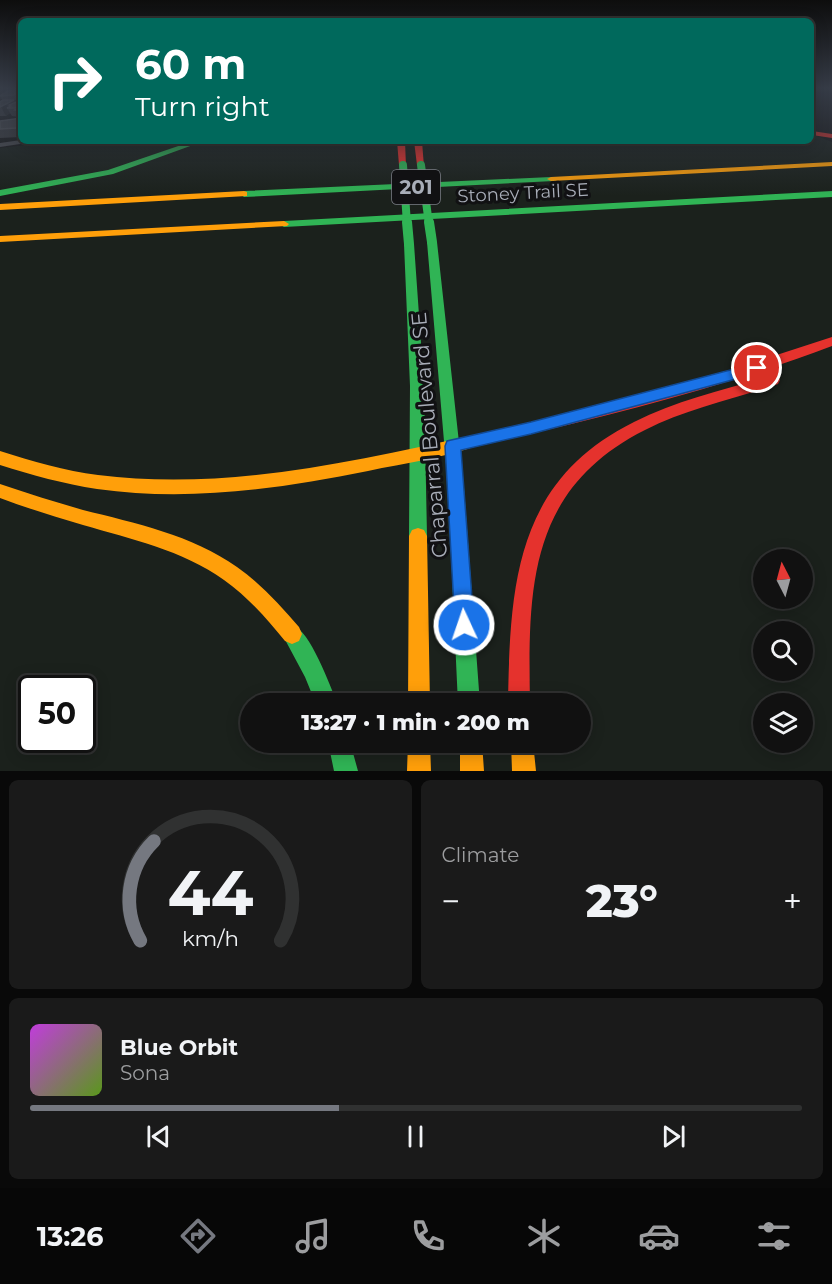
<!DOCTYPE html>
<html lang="en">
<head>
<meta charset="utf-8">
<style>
  :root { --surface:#111; --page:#1a1a1a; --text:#f1f3f6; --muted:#9c9d9f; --line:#303131; --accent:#757880 }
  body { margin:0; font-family:Montserrat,sans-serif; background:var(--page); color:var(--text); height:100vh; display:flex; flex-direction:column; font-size:22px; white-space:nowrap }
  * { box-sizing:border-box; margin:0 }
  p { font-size:20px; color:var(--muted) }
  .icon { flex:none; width:33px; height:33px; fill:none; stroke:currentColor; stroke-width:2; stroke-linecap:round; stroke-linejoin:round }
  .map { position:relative; height:771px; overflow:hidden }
  .sheet { display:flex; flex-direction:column; gap:9px; padding:9px; background:#090909; flex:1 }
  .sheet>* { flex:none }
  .top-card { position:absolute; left:18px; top:18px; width:796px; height:126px; border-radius:9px; box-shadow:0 3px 15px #0003,0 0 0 2px var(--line); background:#00695c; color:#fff; overflow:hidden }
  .needle { width:39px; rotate:354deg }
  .tools { position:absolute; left:753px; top:549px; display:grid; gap:12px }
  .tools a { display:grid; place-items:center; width:60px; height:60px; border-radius:50%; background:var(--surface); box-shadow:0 3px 15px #0003,0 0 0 2px var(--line); font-size:30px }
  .speed { position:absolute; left:18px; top:675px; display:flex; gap:12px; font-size:30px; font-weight:700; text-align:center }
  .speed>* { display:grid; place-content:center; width:78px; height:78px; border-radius:50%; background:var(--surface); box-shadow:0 3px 15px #0003,0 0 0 2px var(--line); line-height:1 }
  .speed .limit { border:3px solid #111; border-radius:9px; background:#fff; color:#111 }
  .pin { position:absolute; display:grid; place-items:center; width:51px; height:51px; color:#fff; margin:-26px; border:3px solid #fff; border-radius:50%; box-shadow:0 2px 6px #0007 }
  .me { position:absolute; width:66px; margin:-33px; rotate:357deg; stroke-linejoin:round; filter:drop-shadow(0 0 4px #0008) }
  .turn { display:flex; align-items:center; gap:21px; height:126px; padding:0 18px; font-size:27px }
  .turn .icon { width:78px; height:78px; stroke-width:2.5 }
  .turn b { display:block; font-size:42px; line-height:51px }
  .big { font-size:45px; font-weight:800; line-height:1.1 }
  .sheet .tile { flex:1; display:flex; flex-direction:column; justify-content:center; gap:9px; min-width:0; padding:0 21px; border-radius:9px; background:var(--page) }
  .sheet .dial { align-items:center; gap:0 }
  .dial svg { height:156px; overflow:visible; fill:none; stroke:var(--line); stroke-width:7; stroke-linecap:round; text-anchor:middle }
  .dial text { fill:var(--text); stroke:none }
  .song { display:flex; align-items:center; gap:18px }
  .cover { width:72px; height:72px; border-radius:9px; background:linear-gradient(135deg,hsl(290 70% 55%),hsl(90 70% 35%)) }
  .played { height:6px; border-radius:3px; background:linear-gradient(90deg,var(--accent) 40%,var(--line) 40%) }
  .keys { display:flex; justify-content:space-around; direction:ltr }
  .heat { display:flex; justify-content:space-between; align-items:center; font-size:33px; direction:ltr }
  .sheet .tiles { flex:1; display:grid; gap:9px; grid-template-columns:1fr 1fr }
  .tile:last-child { grid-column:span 2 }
  .trip { position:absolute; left:240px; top:693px; width:351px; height:60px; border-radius:30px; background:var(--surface); box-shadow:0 3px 15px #0003,0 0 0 2px var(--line); font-weight:800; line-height:60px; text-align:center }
  .dock { display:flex; height:96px; justify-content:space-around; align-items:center; background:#070707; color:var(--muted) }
  .dock .icon { width:42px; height:42px }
  .dock .selected { color:var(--accent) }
  .dock b { font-size:27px; color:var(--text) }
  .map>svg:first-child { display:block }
  .green { fill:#1b211c; fill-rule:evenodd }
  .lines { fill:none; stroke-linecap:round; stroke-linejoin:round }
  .street { fill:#4b4c50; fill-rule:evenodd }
  .fast { fill:#30b455; fill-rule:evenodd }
  .slow { fill:#ff9f0a; fill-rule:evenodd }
  .jam { fill:#e5322d; fill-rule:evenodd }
  .fast-bridge-far1 { stroke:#30b455; stroke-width:8 }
  .fast-bridge { stroke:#30b455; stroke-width:10 }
  .wall { fill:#3c3d40 }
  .shaded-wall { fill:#28292a }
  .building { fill:#48494d; stroke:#57595e; stroke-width:1.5 }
  .route { fill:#1a73e8; stroke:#114b97; stroke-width:1.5 }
  .labels { text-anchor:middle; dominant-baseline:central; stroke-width:6; stroke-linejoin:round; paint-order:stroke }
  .far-street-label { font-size:18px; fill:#a8adb8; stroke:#111113 }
  .shield { fill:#111113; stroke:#7b7e86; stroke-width:1.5 }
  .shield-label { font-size:20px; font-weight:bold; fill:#a8adb8 }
  .street-label { font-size:21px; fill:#a8adb8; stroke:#111113 }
</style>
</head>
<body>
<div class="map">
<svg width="832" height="771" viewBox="0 0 832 771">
  <rect width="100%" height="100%" fill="#171717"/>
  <path class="green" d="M 812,134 L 832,142 L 832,771 L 0,771 L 0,148 L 62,141 L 812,141 ZM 764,560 L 802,560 L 802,598 L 764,598 ZM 764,632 L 802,632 L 802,670 L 764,670 ZM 32,688 L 82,688 L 82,740 L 32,740 ZM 250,704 L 580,704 L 580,742 L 250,742 ZM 764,704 L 802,704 L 802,742 L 764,742 Z"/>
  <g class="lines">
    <path class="street" d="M 0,88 L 21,88 L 21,90 L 0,91 Z
      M 21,140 L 40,141 L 0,147 L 0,143 Z"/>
    <path class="fast" d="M 193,141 L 204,141 L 113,174 L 0,196 L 0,190 L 108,170 Z
      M 551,177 L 555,179 L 554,181 L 244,197 L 240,194 L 244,191 Z
      M 832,191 L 832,197 L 284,227 L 279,224 L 284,221 Z
      M 432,239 L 437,242 L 464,488 L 480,704 L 458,704 L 448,488 L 427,242 Z
      M 409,241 L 414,244 L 424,386 L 427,536 L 424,542 L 418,544 L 412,542 L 409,536 L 410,386 L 404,244 Z
      M 292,624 C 311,632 329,684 338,704 L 316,704 L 305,677 L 282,634 L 285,627 Z
      M 328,742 L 350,742 L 358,771 L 334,771 Z"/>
    <path class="slow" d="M 832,162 L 832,166 L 551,181 L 547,179 L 551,177 Z
      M 244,191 L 247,192 L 247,196 L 0,210 L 0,204 Z
      M 284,221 L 289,224 L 287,226 L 0,242 L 0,236 Z
      M 474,435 L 479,437 L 481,441 L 479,445 C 444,458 405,463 368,471 C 279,489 188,502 97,489 C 64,484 32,475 0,465 L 0,451 C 32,461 65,471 98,475 C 225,491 351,462 474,435 Z
      M 0,484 C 27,493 55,502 83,510 C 135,523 192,535 237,567 C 261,584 280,605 299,627 L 302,634 L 299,641 L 292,644 L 285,641 C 266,618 248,597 224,580 C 182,550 131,539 83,525 C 55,517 27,508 0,498 Z
      M 418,528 L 424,530 L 427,536 L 430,704 L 408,704 L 409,536 L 412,530 Z
      M 408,742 L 430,742 L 431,771 L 407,771 Z
      M 460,742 L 482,742 L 484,771 L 460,771 Z
      M 511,742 L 533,742 L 536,771 L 512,771 Z"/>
    <path class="jam" d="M 812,131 L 832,134 L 832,138 L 812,135 Z
      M 397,141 L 405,141 L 406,167 L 399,165 Z
      M 414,141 L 422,141 L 424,167 L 417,165 Z
      M 832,337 L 832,346 C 715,390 595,419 474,447 L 469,445 L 467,441 L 469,437 L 474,435 L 610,404 L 700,380 Z
      M 773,375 L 778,376 L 780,380 L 778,384 C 734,399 686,409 645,430 C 528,489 528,588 530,704 L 508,704 C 510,585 515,481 634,422 C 677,400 727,389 773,375 Z"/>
    <path class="fast-bridge-far1" d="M 403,165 L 407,224
      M 421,165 L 429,224"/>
    <path class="fast-bridge" d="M 407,222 L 409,244
      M 429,222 L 432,242"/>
  </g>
  <path class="wall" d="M 0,88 L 6,92 L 21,88 L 21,99 L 18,98 L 16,100 L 3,100 L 2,99 L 0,99 Z
    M 14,100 L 15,102 L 21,100 L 21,137 L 0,138 L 0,121 L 20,118 L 19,117 L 12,116 L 10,113 L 6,116 L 0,116 L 0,102 Z"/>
  <path class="shaded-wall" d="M 1,88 L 4,88 L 8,95 L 0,96 L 2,99 L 0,99 L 0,89 Z
    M 14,100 L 18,107 L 21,105 L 21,113 L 20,111 L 16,110 L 15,108 L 9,105 L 10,108 L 7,108 L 10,113 L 6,116 L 1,107 Z
    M 21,122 L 21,136 L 16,128 Z"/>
  <path class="building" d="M 17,88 L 21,88 L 21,90 L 13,90 Z
    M 13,90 L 15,94 L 14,95 L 0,96 L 8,91 L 14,90 Z
    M 3,100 L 14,100 L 0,107 L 0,102 Z
    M 21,100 L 21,105 L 15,108 L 7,108 L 11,106 L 9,105 Z
    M 21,107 L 21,114 L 20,111 L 15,110 Z
    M 21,118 L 21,122 L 16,128 L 0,129 L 0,121 Z"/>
  <linearGradient id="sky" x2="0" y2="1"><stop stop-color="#0d0d0d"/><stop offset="0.45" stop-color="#363c47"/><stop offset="1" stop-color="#363c47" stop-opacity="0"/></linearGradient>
  <rect width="832" height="196" fill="url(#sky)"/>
  <path class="route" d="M 757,363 L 762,365 L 764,368 L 762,372 L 531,434 L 461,450 L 474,625 L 471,632 L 464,635 L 457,632 L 455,625 L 445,446 L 447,441 L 531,422 Z"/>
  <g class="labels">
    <g class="far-street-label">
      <text transform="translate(523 193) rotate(-3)">Stoney Trail SE</text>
    </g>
    <rect class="shield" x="392" y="170" width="48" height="34" rx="4.5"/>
    <g class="shield-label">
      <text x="416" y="187">201</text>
    </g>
    <g class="street-label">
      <text transform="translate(429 435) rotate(-95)">Chaparral Boulevard SE</text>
    </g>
  </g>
</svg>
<div class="tools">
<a><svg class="needle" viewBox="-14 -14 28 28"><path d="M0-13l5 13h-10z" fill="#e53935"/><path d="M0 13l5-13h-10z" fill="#9c9d9f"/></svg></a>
<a><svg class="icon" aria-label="search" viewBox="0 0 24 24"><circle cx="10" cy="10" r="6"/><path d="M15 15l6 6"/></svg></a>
<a><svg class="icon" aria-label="layers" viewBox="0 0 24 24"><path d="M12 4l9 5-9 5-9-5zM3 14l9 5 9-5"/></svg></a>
</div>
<div class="speed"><div class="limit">50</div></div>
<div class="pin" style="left:757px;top:368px;background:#d93025"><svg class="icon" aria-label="arrive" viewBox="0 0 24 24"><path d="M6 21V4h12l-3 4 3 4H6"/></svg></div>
<svg class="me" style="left:464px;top:625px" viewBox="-20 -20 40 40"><circle r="17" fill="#1a73e8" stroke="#fff" stroke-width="3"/><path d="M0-11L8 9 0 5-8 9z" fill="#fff"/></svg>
<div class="trip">13:27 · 1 min · 200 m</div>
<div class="top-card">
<div class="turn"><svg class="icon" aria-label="right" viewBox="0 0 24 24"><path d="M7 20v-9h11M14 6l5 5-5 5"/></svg><div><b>60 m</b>Turn right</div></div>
</div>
</div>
<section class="sheet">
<div class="tiles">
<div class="tile dial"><svg viewBox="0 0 100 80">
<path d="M14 69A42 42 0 1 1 86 69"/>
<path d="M14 69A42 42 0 0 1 21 18" stroke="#757880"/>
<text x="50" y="56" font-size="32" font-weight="700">44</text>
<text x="50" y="72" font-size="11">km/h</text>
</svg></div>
<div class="tile"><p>Climate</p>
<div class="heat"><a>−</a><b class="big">23°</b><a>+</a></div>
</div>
<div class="tile">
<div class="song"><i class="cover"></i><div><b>Blue Orbit</b><p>Sona</p></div></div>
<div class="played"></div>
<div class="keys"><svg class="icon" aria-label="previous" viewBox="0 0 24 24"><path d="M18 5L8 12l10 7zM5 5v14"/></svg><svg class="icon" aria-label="pause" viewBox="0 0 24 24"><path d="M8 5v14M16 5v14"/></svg><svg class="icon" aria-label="next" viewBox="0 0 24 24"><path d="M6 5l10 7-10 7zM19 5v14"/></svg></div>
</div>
</div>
</section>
<nav class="dock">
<b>13:26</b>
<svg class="icon selected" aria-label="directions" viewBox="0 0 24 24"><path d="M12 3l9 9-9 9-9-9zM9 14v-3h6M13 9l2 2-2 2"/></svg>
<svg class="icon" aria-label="music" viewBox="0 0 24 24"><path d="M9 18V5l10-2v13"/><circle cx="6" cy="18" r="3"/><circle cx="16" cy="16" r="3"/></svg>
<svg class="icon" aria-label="phone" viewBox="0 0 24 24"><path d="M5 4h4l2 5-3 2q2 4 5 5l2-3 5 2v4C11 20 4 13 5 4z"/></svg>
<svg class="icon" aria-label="climate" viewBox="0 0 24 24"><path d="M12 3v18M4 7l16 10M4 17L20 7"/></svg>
<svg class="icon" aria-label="car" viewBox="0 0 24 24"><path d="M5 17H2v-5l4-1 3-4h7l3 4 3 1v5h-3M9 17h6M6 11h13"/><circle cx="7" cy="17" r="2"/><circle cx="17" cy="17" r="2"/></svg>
<svg class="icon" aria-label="filters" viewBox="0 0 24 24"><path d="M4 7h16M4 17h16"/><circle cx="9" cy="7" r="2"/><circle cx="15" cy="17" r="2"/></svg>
</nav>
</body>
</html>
